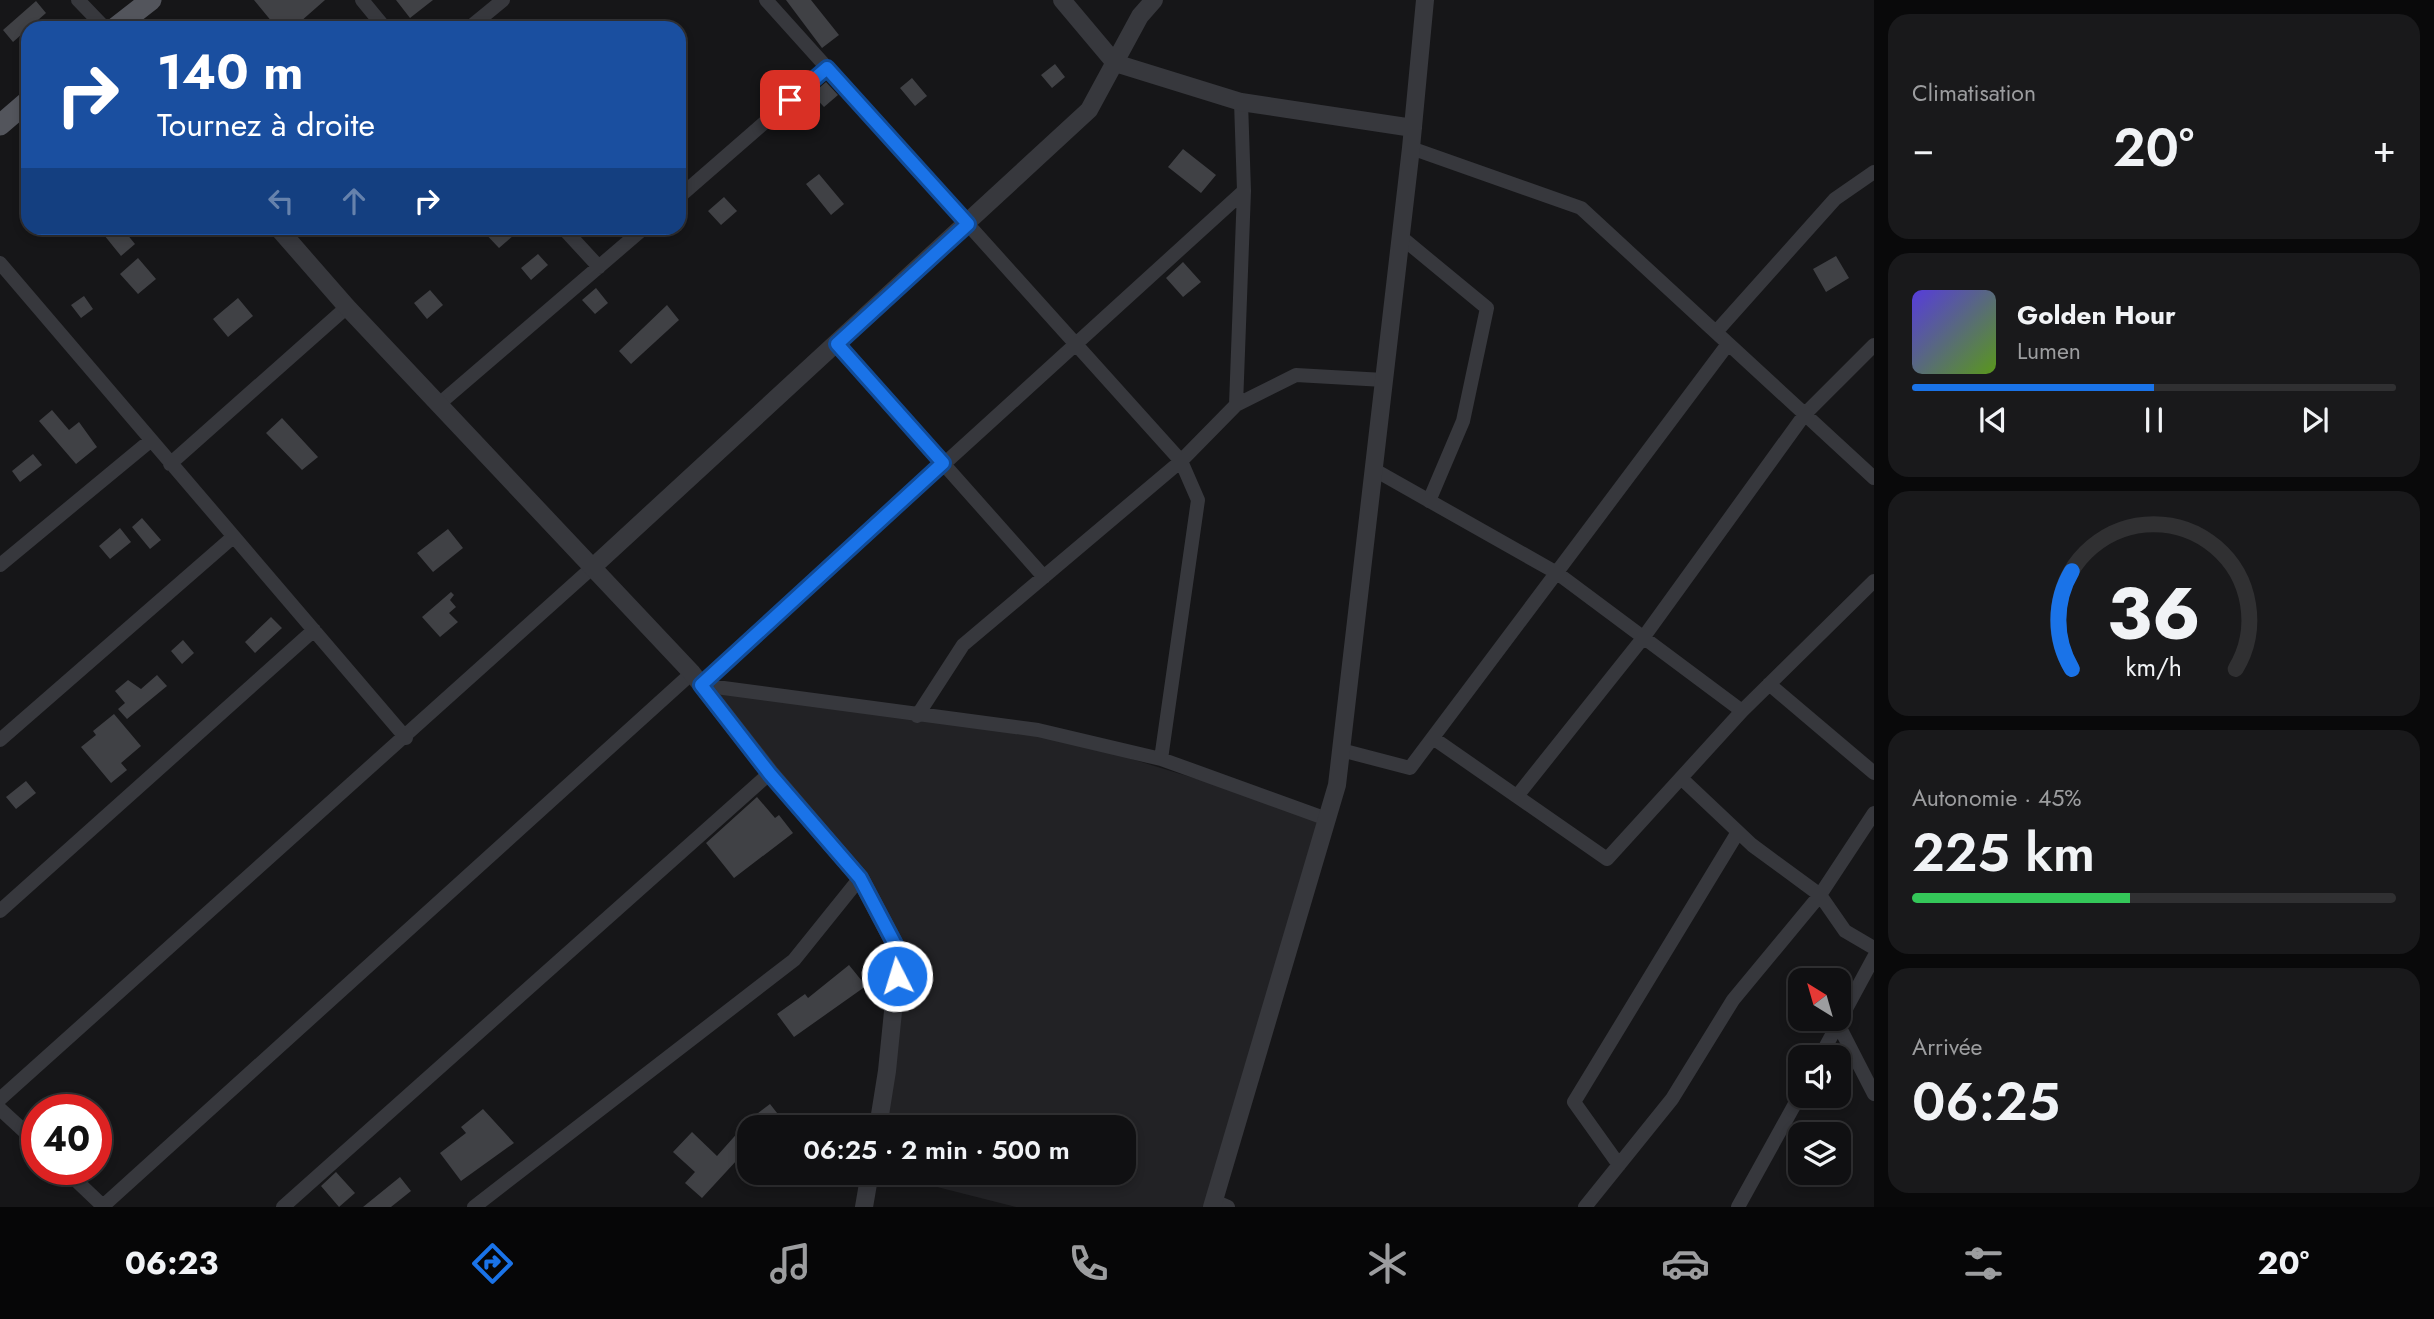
<!DOCTYPE html>
<html lang="fr">
<head>
<meta charset="utf-8">
<style>
  :root { --surface:#101012; --page:#19191b; --text:#f1f3f6; --muted:#9c9d9f; --line:#303032; --accent:#1a73e8 }
  body { margin:0; font-family:Jost,sans-serif; background:var(--page); color:var(--text); height:100vh; display:flex; flex-direction:column; font-size:26px; white-space:nowrap }
  * { box-sizing:border-box; margin:0 }
  p { font-size:23px; color:var(--muted) }
  .icon { flex:none; width:38px; height:38px; fill:none; stroke:currentColor; stroke-width:2; stroke-linecap:round; stroke-linejoin:round }
  .map { position:relative; flex:1; overflow:hidden }
  .details { display:flex; flex-direction:column; gap:14px; padding:14px; background:#09090a; width:560px }
  .details>* { flex:none }
  .hud { position:absolute; left:21px; top:21px; width:665px; height:214px; border-radius:21px; box-shadow:0 4px 10px #0003,0 0 0 2px var(--line); background:#1a4fa0; color:#fff; overflow:hidden }
  .needle { width:46px; rotate:323deg }
  .tools { position:absolute; left:1788px; top:968px; display:grid; gap:14px }
  .tools a { display:grid; place-items:center; width:63px; height:63px; border-radius:14px; background:var(--surface); box-shadow:0 4px 10px #0003,0 0 0 2px var(--line); font-size:35px }
  .speed { position:absolute; left:21px; top:1094px; display:flex; gap:14px; font-size:35px; font-weight:700; text-align:center }
  .speed>* { display:grid; place-content:center; width:91px; height:91px; border-radius:50%; background:var(--surface); box-shadow:0 4px 10px #0003,0 0 0 2px var(--line); line-height:1 }
  .speed .limit { border:10px solid #d22; background:#fff; color:#111 }
  .pin { position:absolute; display:grid; place-items:center; width:60px; height:60px; color:#fff; margin:-30px; border-radius:14px; box-shadow:0 4px 10px #0006 }
  .me { position:absolute; width:77px; margin:-38px; rotate:355deg; stroke-linejoin:round; filter:drop-shadow(0 0 5px #0008) }
  .turn { display:flex; align-items:center; gap:24px; height:147px; padding:0 21px; font-size:32px }
  .turn .icon { width:91px; height:91px; stroke-width:2.5 }
  .turn b { display:block; font-size:49px; line-height:60px }
  .lanes { display:flex; align-items:center; height:66px; padding:0 21px; background:#0003; justify-content:center; gap:35px; direction:ltr }
  .lanes .off { opacity:.35 }
  .big { font-size:52px; font-weight:600; line-height:1.1 }
  .details .card { flex:1; display:flex; flex-direction:column; justify-content:center; gap:10px; min-width:0; padding:0 24px; border-radius:21px; background:var(--page) }
  .details .dial { align-items:center; gap:0 }
  .dial svg { height:182px; overflow:visible; fill:none; stroke:var(--line); stroke-width:7; stroke-linecap:round; text-anchor:middle }
  .dial text { fill:var(--text); stroke:none }
  .song { display:flex; align-items:center; gap:21px }
  .cover { width:84px; height:84px; border-radius:10px; background:linear-gradient(135deg,hsl(250 70% 55%),hsl(90 70% 35%)) }
  .played { height:7px; border-radius:4px; background:linear-gradient(90deg,var(--accent) 50%,var(--line) 50%) }
  .keys { display:flex; justify-content:space-around; direction:ltr }
  .heat { display:flex; justify-content:space-between; align-items:center; font-size:38px; direction:ltr }
  .charge { height:10px; border-radius:5px; background:linear-gradient(90deg,#34c759 45%,var(--line) 0) }
  .trip { position:absolute; left:737px; top:1115px; width:399px; height:70px; border-radius:21px; background:var(--surface); box-shadow:0 4px 10px #0003,0 0 0 2px var(--line); font-weight:600; line-height:70px; text-align:center }
  .menu { display:flex; height:112px; justify-content:space-around; align-items:center; background:#060607; color:var(--muted) }
  .menu .icon { width:49px; height:49px }
  .menu .current { color:var(--accent) }
  .menu b { font-size:32px; color:var(--text) }
  main { display:flex; flex:1; min-height:0 }
  .map>svg:first-child { display:block }
  .built { fill:#222225 }
  .building { fill:#404145 }
  .lines { fill:none; stroke-linecap:round; stroke-linejoin:round }
  .minor { stroke:#37383d; stroke-width:14 }
  .tertiary { stroke:#37383d; stroke-width:18 }
  .primary { stroke:#53555c; stroke-width:21 }
  .route-casing { stroke:#114b97; stroke-width:18 }
  .route { stroke:#1a73e8; stroke-width:12 }
</style>
</head>
<body>
<main>
<div class="map">
<svg width="1874" height="1207" viewBox="0 0 1874 1207">
  <rect width="100%" height="100%" fill="#161618"/>
  <path class="built" d="M 712,689 L 1047,733 L 1327,819 L 1212,1207 L 1016,1207 L 882,1173 L 1124,1172 L 1124,1127 L 875,1127 L 899,953 L 859,872 Z"/>
  <path class="building" d="M 254,0 L 325,0 L 300,22 L 305,28 L 277,28 Z
    M 396,0 L 433,0 L 410,18 Z
    M 786,0 L 811,0 L 839,35 L 822,48 Z
    M 36,1 L 46,13 L 13,42 L 3,30 Z
    M 1055,64 L 1065,77 L 1052,88 L 1041,75 Z
    M 912,78 L 927,96 L 915,106 L 900,88 Z
    M 826,82 L 838,95 L 824,107 L 812,94 Z
    M 1183,149 L 1216,175 L 1201,193 L 1168,167 Z
    M 819,174 L 844,204 L 831,215 L 806,184 Z
    M 724,197 L 737,211 L 721,225 L 708,211 Z
    M 113,228 L 122,228 L 135,244 L 121,256 L 104,235 Z
    M 480,228 L 522,228 L 499,248 Z
    M 538,254 L 548,265 L 531,280 L 521,268 Z
    M 1836,256 L 1849,278 L 1826,292 L 1813,269 Z
    M 138,258 L 156,279 L 138,294 L 120,274 Z
    M 1183,262 L 1201,282 L 1183,297 L 1166,278 Z
    M 596,288 L 608,303 L 595,314 L 582,300 Z
    M 430,290 L 443,305 L 427,319 L 414,303 Z
    M 84,296 L 93,309 L 81,318 L 71,305 Z
    M 238,298 L 253,316 L 228,337 L 213,319 Z
    M 667,305 L 679,320 L 631,364 L 619,351 Z
    M 52,410 L 69,430 L 79,422 L 97,447 L 76,464 L 39,421 Z
    M 282,418 L 318,457 L 302,470 L 266,433 Z
    M 33,454 L 42,465 L 20,482 L 12,471 Z
    M 142,518 L 161,540 L 150,549 L 132,527 Z
    M 120,528 L 131,542 L 110,559 L 99,546 Z
    M 448,529 L 463,548 L 433,572 L 417,553 Z
    M 451,592 L 454,595 L 450,600 L 456,607 L 449,613 L 458,622 L 440,637 L 422,617 Z
    M 271,617 L 282,628 L 255,653 L 245,642 Z
    M 183,640 L 194,653 L 182,664 L 171,651 Z
    M 157,675 L 167,686 L 127,719 L 118,709 L 125,703 L 115,691 L 128,680 L 141,689 Z
    M 114,714 L 141,746 L 121,763 L 127,770 L 111,783 L 81,747 L 96,735 L 93,731 Z
    M 26,781 L 36,793 L 16,809 L 6,797 Z
    M 757,797 L 775,818 L 779,815 L 793,833 L 734,878 L 706,843 Z
    M 849,965 L 866,986 L 794,1037 L 777,1014 L 805,994 L 808,998 Z
    M 770,1104 L 788,1127 L 749,1127 L 749,1147 L 702,1198 L 685,1183 L 695,1172 L 673,1152 L 692,1132 L 717,1156 L 749,1120 Z
    M 483,1109 L 514,1143 L 461,1181 L 440,1153 L 466,1133 L 461,1127 Z
    M 336,1172 L 355,1193 L 339,1207 L 321,1186 Z
    M 400,1177 L 411,1191 L 391,1207 L 363,1207 Z"/>
  <g class="lines">
    <path class="minor" d="M 78,0 L 105,28
      M 362,0 L 385,28
      M 766,0 L 1181,461 L 1198,500 L 1161,759
      M 469,28 L 503,0
      M 1411,148 L 1581,208 L 1874,478
      M 679,197 L 827,68
      M 563,228 L 599,267
      M 1401,237 L 1487,308 L 1463,421 L 1429,501
      M 0,263 L 406,738
      M 1716,332 L 1835,199 L 1874,172
      M 837,344 L 1044,577
      M 439,404 L 644,228
      M 1236,405 L 1296,375 L 1384,380
      M 170,464 L 347,307
      M 1373,469 L 1557,573 L 1742,711
      M 0,565 L 150,441
      M 1769,684 L 1874,773
      M 701,685 L 1244,191
      M 701,685 L 1038,730 L 1161,759 L 1327,819
      M 917,716 L 963,645 L 1181,461 L 1236,405 L 1244,191 L 1241,102
      M 1433,738 L 1607,859 L 1742,711 L 1874,581
      M 0,740 L 233,537
      M 1341,750 L 1410,768 L 1728,344
      M 1681,778 L 1752,845 L 1820,895 L 1845,931 L 1874,948
      M 1517,796 L 1643,638 L 1805,414 L 1874,345
      M 0,911 L 314,630
      M 1838,1024 L 1874,1094
      M 1820,1057 L 1874,957
      M 0,1099 L 594,566
      M 0,1109 L 37,1143
      M 1619,1165 L 1574,1102 L 1738,832
      M 64,1169 L 104,1207
      M 1214,1201 L 1228,1207
      M 103,1206 L 692,673
      M 283,1207 L 770,773
      M 474,1207 L 794,960 L 860,878
      M 1585,1207 L 1672,1099 L 1733,1000 L 1820,895 L 1874,813
      M 1738,1207 L 1801,1093"/>
    <path class="tertiary" d="M 1062,0 L 1115,63 L 1241,102 L 1413,128
      M 278,228 L 347,307 L 692,673 L 770,773 L 860,878 L 899,952 L 887,1071 L 878,1127
      M 594,566 L 1089,110 L 1140,16 L 1154,0
      M 864,1207 L 870,1172
      M 1212,1207 L 1337,785 L 1411,148 L 1425,0"/>
    <path class="primary" d="M 115,28 L 151,0
      M 0,125 L 28,101"/>
  </g>
  <g class="lines">
    <g class="route-casing">
      <path id="route" d="M 790,100 L 827,68 L 968,224 L 837,344 L 943,463 L 701,685 L 770,774 L 860,878 L 899,952 L 897,976"/>
    </g>
    <use href="#route" class="route"/>
  </g>
</svg>
<div class="tools">
<a><svg class="needle" viewBox="-14 -14 28 28"><path d="M0-13l5 13h-10z" fill="#e53935"/><path d="M0 13l5-13h-10z" fill="#9c9d9f"/></svg></a>
<a><svg class="icon" aria-label="sound" viewBox="0 0 24 24"><path d="M4 9h4l5-4v14l-5-4H4zM17 9q2 3 0 6"/></svg></a>
<a><svg class="icon" aria-label="layers" viewBox="0 0 24 24"><path d="M12 4l9 5-9 5-9-5zM3 14l9 5 9-5"/></svg></a>
</div>
<div class="speed"><div class="limit">40</div></div>
<div class="pin" style="left:790px;top:100px;background:#d93025"><svg class="icon" aria-label="arrive" viewBox="0 0 24 24"><path d="M6 21V4h12l-3 4 3 4H6"/></svg></div>
<svg class="me" style="left:897px;top:976px" viewBox="-20 -20 40 40"><circle r="17" fill="#1a73e8" stroke="#fff" stroke-width="3"/><path d="M0-11L8 9 0 5-8 9z" fill="#fff"/></svg>
<div class="trip">06:25 · 2 min · 500 m</div>
<div class="hud">
<div class="turn"><svg class="icon" aria-label="right" viewBox="0 0 24 24"><path d="M7 20v-9h11M14 6l5 5-5 5"/></svg><div><b>140 m</b>Tournez à droite</div></div>
<div class="lanes"><svg class="icon off" aria-label="left" viewBox="0 0 24 24"><path d="M17 20v-9H6M10 6l-5 5 5 5"/></svg><svg class="icon off" aria-label="ahead" viewBox="0 0 24 24"><path d="M12 20V5M6 11l6-6 6 6"/></svg><svg class="icon" aria-label="right" viewBox="0 0 24 24"><path d="M7 20v-9h11M14 6l5 5-5 5"/></svg></div>
</div>
</div>
<section class="details">
<div class="card"><p>Climatisation</p>
<div class="heat"><a>−</a><b class="big">20°</b><a>+</a></div>
</div>
<div class="card">
<div class="song"><i class="cover"></i><div><b>Golden Hour</b><p>Lumen</p></div></div>
<div class="played"></div>
<div class="keys"><svg class="icon" aria-label="previous" viewBox="0 0 24 24"><path d="M18 5L8 12l10 7zM5 5v14"/></svg><svg class="icon" aria-label="pause" viewBox="0 0 24 24"><path d="M8 5v14M16 5v14"/></svg><svg class="icon" aria-label="next" viewBox="0 0 24 24"><path d="M6 5l10 7-10 7zM19 5v14"/></svg></div>
</div>
<div class="card dial"><svg viewBox="0 0 100 80">
<path d="M14 69A42 42 0 1 1 86 69"/>
<path d="M14 69A42 42 0 0 1 14 26" stroke="#1a73e8"/>
<text x="50" y="56" font-size="32" font-weight="700">36</text>
<text x="50" y="72" font-size="11">km/h</text>
</svg></div>
<div class="card"><p>Autonomie · 45%</p><b class="big">225 km</b><div class="charge"></div></div>
<div class="card"><p>Arrivée</p><b class="big">06:25</b></div>
</section>
</main>
<nav class="menu">
<b>06:23</b>
<svg class="icon current" aria-label="directions" viewBox="0 0 24 24"><path d="M12 3l9 9-9 9-9-9zM9 14v-3h6M13 9l2 2-2 2"/></svg>
<svg class="icon" aria-label="music" viewBox="0 0 24 24"><path d="M9 18V5l10-2v13"/><circle cx="6" cy="18" r="3"/><circle cx="16" cy="16" r="3"/></svg>
<svg class="icon" aria-label="phone" viewBox="0 0 24 24"><path d="M5 4h4l2 5-3 2q2 4 5 5l2-3 5 2v4C11 20 4 13 5 4z"/></svg>
<svg class="icon" aria-label="climate" viewBox="0 0 24 24"><path d="M12 3v18M4 7l16 10M4 17L20 7"/></svg>
<svg class="icon" aria-label="car" viewBox="0 0 24 24"><path d="M5 17H2v-5l4-1 3-4h7l3 4 3 1v5h-3M9 17h6M6 11h13"/><circle cx="7" cy="17" r="2"/><circle cx="17" cy="17" r="2"/></svg>
<svg class="icon" aria-label="filters" viewBox="0 0 24 24"><path d="M4 7h16M4 17h16"/><circle cx="9" cy="7" r="2"/><circle cx="15" cy="17" r="2"/></svg>
<b>20°</b>
</nav>
</body>
</html>
